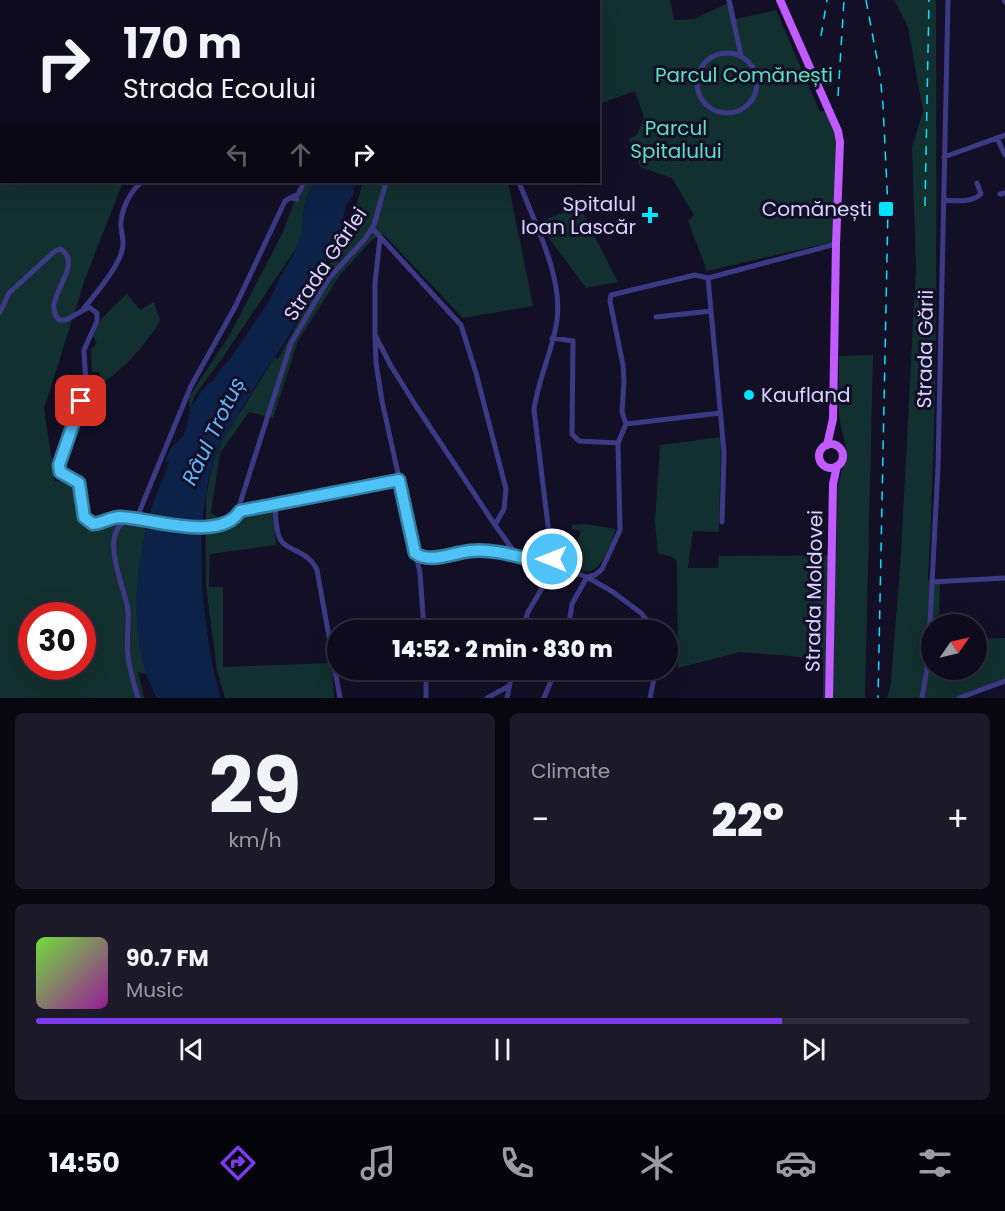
<!DOCTYPE html>
<html lang="en">
<head>
<meta charset="utf-8">
<style>
  :root { --surface:#0e0b1c; --page:#1c1929; --text:#f1f3f6; --muted:#9b9ba3; --line:#2e2b3b; --accent:#7c3aed }
  body { margin:0; font-family:Poppins,sans-serif; background:var(--page); color:var(--text); height:100vh; display:flex; flex-direction:column; font-size:22px; white-space:nowrap }
  * { box-sizing:border-box; margin:0 }
  p { font-size:20px; color:var(--muted) }
  .icon { flex:none; width:33px; height:33px; fill:none; stroke:currentColor; stroke-width:2; stroke-linecap:round; stroke-linejoin:round }
  .map { position:relative; height:698px; overflow:hidden }
  .panel { display:flex; flex-direction:column; gap:15px; padding:15px; background:#08060f; flex:1 }
  .panel>* { flex:none }
  .banner { position:absolute; left:0px; top:0px; width:600px; height:183px; box-shadow:0 6px 24px #0002,0 0 0 2px var(--line); background:#0e0b1c; color:var(--text); overflow:hidden }
  .needle { width:39px; rotate:56deg }
  .controls { position:absolute; left:921px; top:614px; display:grid; gap:12px }
  .controls a { display:grid; place-items:center; width:66px; height:66px; border-radius:50%; background:var(--surface); box-shadow:0 6px 24px #0002,0 0 0 2px var(--line); font-size:30px }
  .speed { position:absolute; left:18px; top:602px; display:flex; gap:12px; font-size:30px; font-weight:700; text-align:center }
  .speed>* { display:grid; place-content:center; width:78px; height:78px; border-radius:50%; background:var(--surface); box-shadow:0 6px 24px #0002,0 0 0 2px var(--line); line-height:1 }
  .speed .limit { border:9px solid #d22; background:#fff; color:#111 }
  .pin { position:absolute; display:grid; place-items:center; width:51px; height:51px; color:#fff; margin:-26px; border-radius:12px; box-shadow:0 3px 9px #0006 }
  .me { position:absolute; width:66px; margin:-33px; rotate:270deg; stroke-linejoin:round; filter:drop-shadow(0 0 4px #0008) }
  .turn { display:flex; align-items:center; gap:21px; height:126px; padding:0 24px; font-size:27px }
  .turn .icon { width:78px; height:78px; stroke-width:2.5 }
  .turn b { display:block; font-size:42px; line-height:51px }
  .lanes { display:flex; align-items:center; height:57px; padding:0 24px; background:#0003; justify-content:center; gap:30px; direction:ltr }
  .lanes .off { opacity:.35 }
  .big { font-size:45px; font-weight:800; line-height:1.1 }
  .panel .widget { flex:1; display:flex; flex-direction:column; justify-content:center; gap:9px; min-width:0; padding:0 21px; border-radius:9px; background:var(--page) }
  .panel .dial { align-items:center; gap:0 }
  .dial b { font-size:78px; line-height:1 }
  .song { display:flex; align-items:center; gap:18px }
  .cover { width:72px; height:72px; border-radius:9px; background:linear-gradient(135deg,hsl(100 70% 55%),hsl(300 70% 35%)) }
  .played { height:6px; border-radius:3px; background:linear-gradient(90deg,var(--accent) 80%,var(--line) 80%) }
  .keys { display:flex; justify-content:space-around; direction:ltr }
  .heat { display:flex; justify-content:space-between; align-items:center; font-size:33px; direction:ltr }
  .panel .tiles { flex:1; display:grid; gap:15px; grid-template-columns:1fr 1fr }
  .widget:last-child { grid-column:span 2 }
  .trip { position:absolute; left:327px; top:620px; width:351px; height:60px; border-radius:30px; background:var(--surface); box-shadow:0 6px 24px #0002,0 0 0 2px var(--line); font-weight:800; line-height:60px; text-align:center }
  .tab-bar { display:flex; height:96px; justify-content:space-around; align-items:center; background:#06040b; color:var(--muted) }
  .tab-bar .icon { width:42px; height:42px }
  .tab-bar .on { color:var(--accent) }
  .tab-bar b { font-size:27px; color:var(--text) }
  .map>svg:first-child { display:block }
  .green { fill:#12302f; fill-rule:evenodd }
  .water { fill:#0c2248 }
  .pier { fill:#130f26 }
  .lines { fill:none; stroke-linecap:round; stroke-linejoin:round }
  .street { stroke:#3d3a85; stroke-width:5 }
  .primary { stroke:#c25bff; stroke-width:8 }
  .rail { stroke:#00e5ff; stroke-width:1.5; stroke-dasharray:9 8; stroke-linecap:butt }
  .route-casing { stroke:#337fa1; stroke-width:15 }
  .route { stroke:#4fc3f7; stroke-width:10 }
  .poi-dot { fill:#00e5ff; stroke:#130f26; stroke-width:2 }
  .labels { text-anchor:middle; dominant-baseline:central; stroke-width:6; stroke-linejoin:round; paint-order:stroke }
  .park-label { font-size:20px; fill:#5fe0c0; stroke:#130f26 }
  .poi-label { font-size:20px; fill:#d9d4ff; stroke:#130f26; text-anchor:end }
  .street-label { font-size:20px; fill:#d9d4ff; stroke:#130f26 }
  .water-label { font-size:21px; font-style:italic; fill:#62b6ff; stroke:#130f26 }
</style>
</head>
<body>
<div class="map">
<svg width="1005" height="698" viewBox="0 0 1005 698">
  <rect width="100%" height="100%" fill="#130f26"/>
  <path class="green" d="M 0,0 L 251,0 L 2,2 L 2,182 L 123,182 L 85,279 L 44,409 L 55,482 L 82,474 L 89,517 L 96,519 L 122,510 L 147,516 C 146,533 143,550 140,567 C 135,603 136,640 147,674 L 138,672 L 144,698 L 0,698 ZM 32,615 L 82,615 L 82,666 L 32,666 Z
    M 531,0 L 670,0 L 674,20 L 694,19 L 732,1 L 736,19 L 776,10 L 820,112 L 834,109 L 840,243 L 828,243 L 707,271 L 688,221 L 694,215 L 672,178 L 640,167 L 629,139 L 637,135 L 644,117 L 635,91 L 599,104 L 598,2 L 531,2 Z
    M 894,0 L 936,0 C 936,193 939,387 928,580 L 940,580 L 939,624 L 932,624 L 932,669 L 976,669 L 977,639 L 1005,638 L 1005,680 L 957,698 L 887,698 L 891,682 L 901,554 L 916,267 L 912,147 L 923,111 L 908,27 Z
    M 301,182 L 311,182 L 303,213 L 302,232 L 297,247 L 221,360 L 195,395 L 190,409 L 189,397 L 229,336 L 283,232 Z
    M 363,182 L 508,182 L 533,306 L 463,318 L 383,234 L 373,239 L 340,275 L 298,341 L 273,418 L 249,412 L 220,453 L 211,513 C 240,531 234,515 257,510 C 262,510 268,511 273,511 L 276,545 L 210,554 L 209,587 L 223,587 L 223,667 L 332,663 L 334,698 L 225,698 L 217,671 L 206,586 L 205,543 L 206,496 L 213,464 L 222,441 L 273,360 L 275,358 L 278,359 L 344,237 L 353,217 Z
    M 579,206 L 618,282 L 586,288 L 538,223 Z
    M 127,294 L 140,310 L 154,302 L 160,321 C 145,346 126,366 103,383 L 99,372 L 92,372 L 91,349 L 97,343 L 93,336 L 102,318 Z
    M 873,355 L 865,698 L 823,698 L 823,659 L 740,652 L 678,668 L 677,561 L 672,557 L 658,553 L 655,523 L 660,445 L 721,437 L 719,532 L 693,531 L 688,568 L 718,568 L 719,556 L 836,555 L 838,484 L 847,453 L 839,416 L 839,356 Z
    M 585,524 L 616,529 C 612,540 602,572 588,571 C 582,570 575,567 569,565 L 581,531 L 572,529 L 572,525 Z"/>
  <path class="water" d="M 311,182 L 355,182 L 353,196 L 346,205 L 340,231 L 321,271 L 319,281 C 305,306 292,333 275,357 C 261,376 249,397 236,418 C 232,426 226,433 222,441 C 189,507 201,629 221,698 L 157,698 C 129,649 134,581 146,527 C 151,505 161,484 169,462 L 165,461 L 171,448 L 183,436 L 187,427 L 190,409 L 198,396 L 204,388 L 213,381 L 220,370 L 230,359 L 271,298 L 280,277 L 296,250 L 302,232 L 303,213 Z"/>
  <path class="pier" d="M 206,496 L 205,580 L 216,671 L 224,698 L 221,698 L 214,672 L 202,586 L 202,531 Z"/>
  <g class="lines">
    <path class="street" d="M 399,0 L 399,2
      M 464,0 L 464,2
      M 524,0 L 524,2
      M 729,0 L 741,56
      M 1004,0 L 1005,2
      M 256,2 L 256,0
      M697 83a30 30 0 1 1 60 0a30 30 0 1 1-60 0Z
      M 997,138 L 1005,155
      M 944,157 L 1005,135
      M 519,182 C 534,222 563,276 557,320 C 553,350 538,379 534,410 L 552,559 L 545,583 L 528,612 L 522,630
      M 1000,194 L 1005,193
      M 290,198 L 298,194 L 304,182
      M 944,200 C 956,201 971,203 981,194 L 977,183
      M 372,228 L 461,325 L 476,373 L 506,489 L 504,509 L 495,525 L 518,557
      M 380,238 L 375,283 L 375,335 L 391,366 L 416,406 L 495,525
      M 84,308 C 95,295 116,269 121,254 C 125,244 122,236 121,227 C 120,211 130,191 142,182
      M 0,312 L 9,293 L 55,251 L 61,249 C 86,267 39,299 59,320 L 66,320 L 89,307 L 97,313 L 97,321 L 84,350 L 86,386 L 59,465 L 60,472 L 79,483 C 82,497 79,517 93,524 L 118,517 L 131,518
      M 656,317 L 711,311
      M 375,337 L 376,363 L 382,401 L 420,573 L 424,630
      M 552,338 L 573,341 L 572,434 L 579,441 L 618,443
      M 626,424 L 622,412 L 624,381 L 623,365 L 610,301 L 611,295 L 695,275 L 708,278
      M 275,504 C 276,514 275,529 280,539 C 286,551 308,550 317,570 L 340,698
      M 240,511 L 399,480
      M 140,519 L 140,510 L 191,386 L 235,307 L 285,201 L 290,198 L 297,199
      M 722,522 L 724,452 L 708,278 L 836,244
      M 415,553 L 424,559 L 429,559 L 472,551 L 493,551 L 550,564 L 587,577 L 613,592 L 641,613 L 655,630
      M 587,577 L 595,575 L 602,569 L 620,530 L 618,443 L 626,424 L 720,413
      M 932,582 L 1005,578
      M 568,630 L 572,604 L 587,577
      M 426,669 L 426,698
      M 138,698 C 134,684 130,671 128,657 C 126,641 129,625 128,610 C 125,587 96,531 130,519 C 166,515 203,540 236,516 L 291,343 L 329,278 L 365,239 L 374,225 L 386,182
      M 487,698 L 509,686
      M 507,698 L 513,669
      M 544,698 L 556,669
      M 650,698 L 656,669
      M 922,698 L 928,663 L 938,467 L 948,0
      M 959,698 L 1005,681"/>
    <path class="primary" d="M 780,0 L 838,131 L 840,142 L 836,244 L 833,419 L 827,445
      M819 456a12 12 0 1 1 24 0a12 12 0 1 1-24 0Z
      M 829,698 L 833,484 L 837,466"/>
    <path class="rail" d="M 866,0 L 880,75 L 883,105 L 888,208 L 878,698
      M 821,36 L 827,0
      M 838,96 L 844,0
      M 925,206 L 929,0"/>
  </g>
  <g class="lines">
    <g class="route-casing">
      <path id="route" d="M 81,401 L 59,465 L 60,472 L 79,483 L 84,517 L 93,524 C 103,523 111,517 120,517 C 151,518 220,543 240,511 L 399,480 L 415,553 C 430,564 452,553 470,551 C 496,548 524,559 550,564 L 552,559"/>
    </g>
    <use href="#route" class="route"/>
  </g>
  <g class="poi-dot">
    <rect x="878" y="201" width="16" height="16" rx="3"/>
    <path d="M647 206h6v6h6v6h-6v6h-6v-6h-6v-6h6z"/>
    <circle cx="749" cy="395" r="6"/>
  </g>
  <g class="labels">
    <g class="park-label">
      <text x="744" y="75">Parcul Comănești</text>
      <text x="676" y="128">Parcul<tspan x="676" dy="23">Spitalului</tspan></text>
    </g>
    <g class="poi-label">
      <text x="636" y="204">Spitalul<tspan x="636" dy="23">Ioan Lascăr</tspan></text>
      <text x="872" y="209">Comănești</text>
      <text x="761" y="395" text-anchor="start">Kaufland</text>
    </g>
    <g class="street-label">
      <text transform="translate(325 264) rotate(-56)">Strada Gârlei</text>
      <text transform="translate(925 349) rotate(-89)">Strada Gării</text>
      <text transform="translate(814 591) rotate(-89)">Strada Moldovei</text>
    </g>
    <g class="water-label">
      <text transform="translate(213 431) rotate(-64)">Râul Trotuș</text>
    </g>
  </g>
</svg>
<div class="controls">
<a><svg class="needle" viewBox="-14 -14 28 28"><path d="M0-13l5 13h-10z" fill="#e53935"/><path d="M0 13l5-13h-10z" fill="#9b9ba3"/></svg></a>
</div>
<div class="speed"><div class="limit">30</div></div>
<div class="pin" style="left:81px;top:401px;background:#d93025"><svg class="icon" aria-label="arrive" viewBox="0 0 24 24"><path d="M6 21V4h12l-3 4 3 4H6"/></svg></div>
<svg class="me" style="left:552px;top:559px" viewBox="-20 -20 40 40"><circle r="17" fill="#4fc3f7" stroke="#fff" stroke-width="3"/><path d="M0-11L8 9 0 5-8 9z" fill="#fff"/></svg>
<div class="trip">14:52 · 2 min · 830 m</div>
<div class="banner">
<div class="turn"><svg class="icon" aria-label="right" viewBox="0 0 24 24"><path d="M7 20v-9h11M14 6l5 5-5 5"/></svg><div><b>170 m</b>Strada Ecoului</div></div>
<div class="lanes"><svg class="icon off" aria-label="left" viewBox="0 0 24 24"><path d="M17 20v-9H6M10 6l-5 5 5 5"/></svg><svg class="icon off" aria-label="ahead" viewBox="0 0 24 24"><path d="M12 20V5M6 11l6-6 6 6"/></svg><svg class="icon" aria-label="right" viewBox="0 0 24 24"><path d="M7 20v-9h11M14 6l5 5-5 5"/></svg></div>
</div>
</div>
<section class="panel">
<div class="tiles">
<div class="widget dial"><b>29</b><p>km/h</p></div>
<div class="widget"><p>Climate</p>
<div class="heat"><a>−</a><b class="big">22°</b><a>+</a></div>
</div>
<div class="widget">
<div class="song"><i class="cover"></i><div><b>90.7 FM</b><p>Music</p></div></div>
<div class="played"></div>
<div class="keys"><svg class="icon" aria-label="previous" viewBox="0 0 24 24"><path d="M18 5L8 12l10 7zM5 5v14"/></svg><svg class="icon" aria-label="pause" viewBox="0 0 24 24"><path d="M8 5v14M16 5v14"/></svg><svg class="icon" aria-label="next" viewBox="0 0 24 24"><path d="M6 5l10 7-10 7zM19 5v14"/></svg></div>
</div>
</div>
</section>
<nav class="tab-bar">
<b>14:50</b>
<svg class="icon on" aria-label="directions" viewBox="0 0 24 24"><path d="M12 3l9 9-9 9-9-9zM9 14v-3h6M13 9l2 2-2 2"/></svg>
<svg class="icon" aria-label="music" viewBox="0 0 24 24"><path d="M9 18V5l10-2v13"/><circle cx="6" cy="18" r="3"/><circle cx="16" cy="16" r="3"/></svg>
<svg class="icon" aria-label="phone" viewBox="0 0 24 24"><path d="M5 4h4l2 5-3 2q2 4 5 5l2-3 5 2v4C11 20 4 13 5 4z"/></svg>
<svg class="icon" aria-label="climate" viewBox="0 0 24 24"><path d="M12 3v18M4 7l16 10M4 17L20 7"/></svg>
<svg class="icon" aria-label="car" viewBox="0 0 24 24"><path d="M5 17H2v-5l4-1 3-4h7l3 4 3 1v5h-3M9 17h6M6 11h13"/><circle cx="7" cy="17" r="2"/><circle cx="17" cy="17" r="2"/></svg>
<svg class="icon" aria-label="filters" viewBox="0 0 24 24"><path d="M4 7h16M4 17h16"/><circle cx="9" cy="7" r="2"/><circle cx="15" cy="17" r="2"/></svg>
</nav>
</body>
</html>
